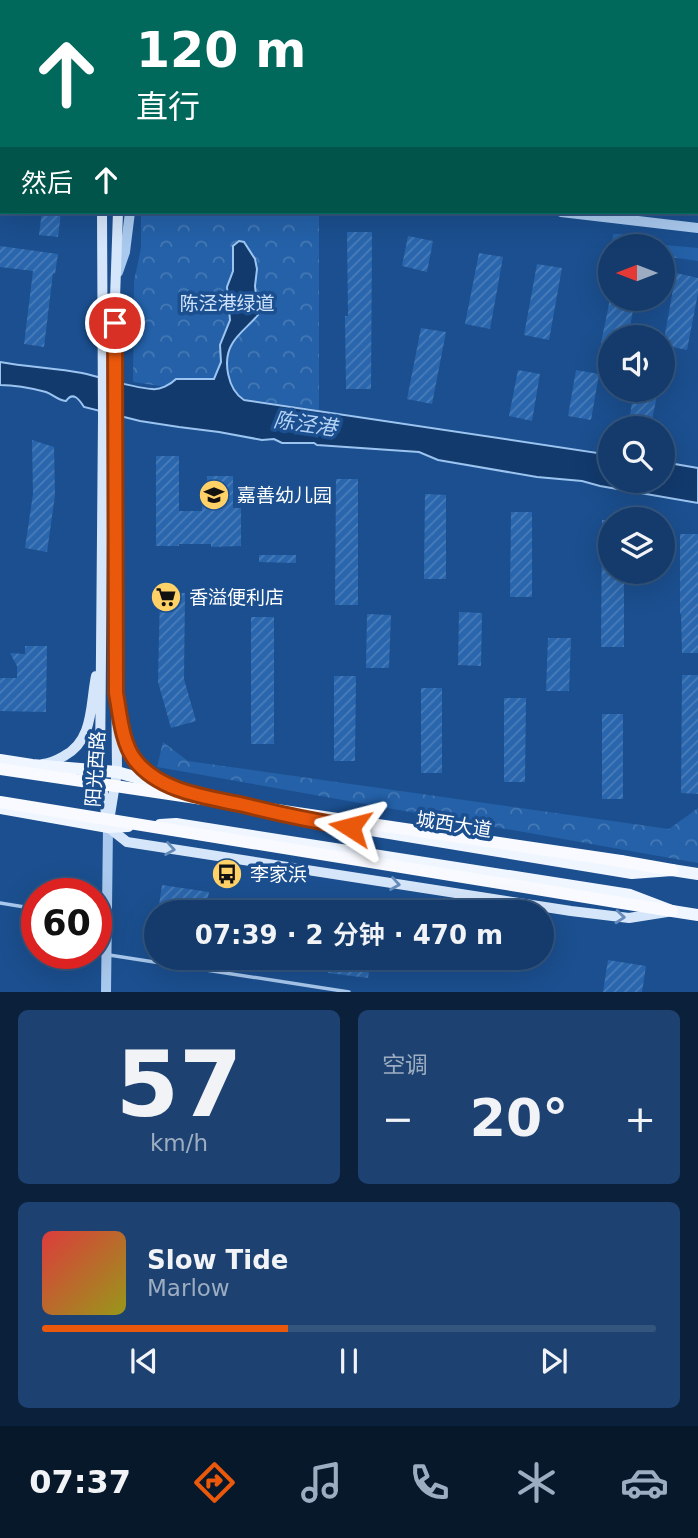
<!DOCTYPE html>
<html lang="zh">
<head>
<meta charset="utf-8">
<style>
  :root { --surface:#143b6b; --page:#1d4271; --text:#f1f3f6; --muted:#9dadc1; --line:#33557e; --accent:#ea580c }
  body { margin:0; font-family:"DejaVu Sans","Noto Sans SC",sans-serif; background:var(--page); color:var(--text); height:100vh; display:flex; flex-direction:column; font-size:26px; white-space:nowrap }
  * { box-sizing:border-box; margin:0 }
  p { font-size:23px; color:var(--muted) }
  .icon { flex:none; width:38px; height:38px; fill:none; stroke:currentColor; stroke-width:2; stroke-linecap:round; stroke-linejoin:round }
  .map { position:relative; height:992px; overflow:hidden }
  .sheet { display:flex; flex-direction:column; gap:18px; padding:18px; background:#0b203b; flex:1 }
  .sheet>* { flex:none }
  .hud { position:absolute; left:0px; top:0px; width:698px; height:214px; box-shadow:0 7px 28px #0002,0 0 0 2px var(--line); background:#00695c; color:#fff; overflow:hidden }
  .needle { width:46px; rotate:270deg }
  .controls { position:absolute; left:598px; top:234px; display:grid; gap:14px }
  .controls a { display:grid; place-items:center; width:77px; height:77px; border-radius:50%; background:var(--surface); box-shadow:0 7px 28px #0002,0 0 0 2px var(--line); font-size:35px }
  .speed { position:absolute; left:21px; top:878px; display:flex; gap:14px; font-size:35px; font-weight:700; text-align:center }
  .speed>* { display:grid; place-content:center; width:91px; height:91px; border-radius:50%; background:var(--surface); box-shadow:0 7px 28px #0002,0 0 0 2px var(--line); line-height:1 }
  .speed .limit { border:10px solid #d22; background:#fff; color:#111 }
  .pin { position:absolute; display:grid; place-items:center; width:60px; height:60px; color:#fff; margin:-30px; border:4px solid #fff; border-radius:50%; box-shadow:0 2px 7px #0007 }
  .me { position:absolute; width:77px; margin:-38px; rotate:279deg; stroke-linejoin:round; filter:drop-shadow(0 0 5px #0008) }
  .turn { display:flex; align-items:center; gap:24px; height:147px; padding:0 21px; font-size:32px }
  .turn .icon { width:91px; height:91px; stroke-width:2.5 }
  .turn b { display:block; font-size:49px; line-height:60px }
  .then { display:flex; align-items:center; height:66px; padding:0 21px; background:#0003; gap:14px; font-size:26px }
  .big { font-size:52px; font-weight:600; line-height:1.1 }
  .sheet .tile { flex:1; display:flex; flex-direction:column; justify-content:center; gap:10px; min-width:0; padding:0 24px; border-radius:10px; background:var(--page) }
  .sheet .dial { align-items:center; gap:0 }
  .dial b { font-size:91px; line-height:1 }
  .song { display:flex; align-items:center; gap:21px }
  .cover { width:84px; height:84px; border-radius:10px; background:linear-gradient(135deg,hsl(0 70% 55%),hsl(60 70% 35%)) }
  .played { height:7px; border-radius:4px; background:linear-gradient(90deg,var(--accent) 40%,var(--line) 40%) }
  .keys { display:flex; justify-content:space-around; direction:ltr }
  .heat { display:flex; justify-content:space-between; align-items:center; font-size:38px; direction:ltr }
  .sheet .tiles { flex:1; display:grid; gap:18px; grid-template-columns:1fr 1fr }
  .tile:last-child { grid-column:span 2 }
  .trip { position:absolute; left:144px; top:900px; width:410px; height:70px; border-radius:35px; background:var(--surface); box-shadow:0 7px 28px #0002,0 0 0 2px var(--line); font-weight:600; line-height:70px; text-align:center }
  .dock { display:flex; height:112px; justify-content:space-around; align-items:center; background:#08182b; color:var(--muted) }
  .dock .icon { width:49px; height:49px }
  .dock .current { color:var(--accent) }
  .dock b { font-size:32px; color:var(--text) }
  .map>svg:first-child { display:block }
  .forest { fill:url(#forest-crowns) }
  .water { fill:#123a6d; stroke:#9cc4f0; stroke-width:2 }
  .building { fill:url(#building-hatch) }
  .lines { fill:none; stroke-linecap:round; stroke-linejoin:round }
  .service { stroke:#a9c9ee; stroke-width:3.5 }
  .tertiary { stroke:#a9c9ee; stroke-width:10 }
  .secondary { stroke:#d6e6fa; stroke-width:10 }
  .primary { stroke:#f0f6ff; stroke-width:12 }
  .trunk { stroke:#f8faff; stroke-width:12 }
  .trunk-bridge { stroke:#f8faff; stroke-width:12 }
  .oneway { stroke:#668bba }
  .route-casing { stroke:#983908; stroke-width:18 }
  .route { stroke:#ea580c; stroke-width:12 }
  .labels { text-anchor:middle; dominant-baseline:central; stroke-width:7; stroke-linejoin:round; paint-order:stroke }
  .park-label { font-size:19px; fill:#cfe3fa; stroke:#1b4f8f }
  .poi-label { font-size:19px; fill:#fff; stroke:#1b4f8f; text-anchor:start }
  .street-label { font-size:19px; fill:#fff; stroke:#1b4f8f }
  .water-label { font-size:21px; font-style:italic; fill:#b5d3f5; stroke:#1b4f8f }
</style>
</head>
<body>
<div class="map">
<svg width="698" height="992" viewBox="0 0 698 992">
  <defs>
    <pattern id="forest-crowns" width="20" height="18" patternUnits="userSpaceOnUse" patternTransform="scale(1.75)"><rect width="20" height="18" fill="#2461a8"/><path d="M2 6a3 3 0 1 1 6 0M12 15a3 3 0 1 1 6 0" fill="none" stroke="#4579b5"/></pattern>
    <pattern id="building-hatch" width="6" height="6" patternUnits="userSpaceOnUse" patternTransform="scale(1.75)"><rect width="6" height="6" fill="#2a66ad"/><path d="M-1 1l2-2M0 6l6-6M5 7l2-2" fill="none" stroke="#4a7db9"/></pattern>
  </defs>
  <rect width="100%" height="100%" fill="#1b4f8f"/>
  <path class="forest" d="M 141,212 L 319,212 L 319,410 L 133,382 L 134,281 L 141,248 Z
    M 613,234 L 621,234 L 655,244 L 698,248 L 698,261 L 663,256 L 663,247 L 612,247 Z
    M 163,742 L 188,761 L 669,829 L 698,808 L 698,863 L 157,767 Z"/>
  <path class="water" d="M 239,241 L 244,242 L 255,259 L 257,269 L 255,286 L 258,315 C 250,325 238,333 232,344 C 222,361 228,390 244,400 L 611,455 L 611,481 L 663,481 L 663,462 L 698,468 L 698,503 L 600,486 L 582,481 L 537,477 L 438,460 L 419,452 L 317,445 L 314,443 L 282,443 L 274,439 L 262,440 L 219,432 L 179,427 L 140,421 L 84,407 C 79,399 73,391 66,401 C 57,400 54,395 46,392 C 31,388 15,385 0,385 L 0,362 C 27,367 54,368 82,373 C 105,378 128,387 152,389 C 160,390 170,385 176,379 L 214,379 L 221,362 L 220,345 L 230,320 L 227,287 L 233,271 L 233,246 Z"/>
  <path class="building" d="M 42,212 L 61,212 L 58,237 L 39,235 Z
    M 347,232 L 372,232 L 371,389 L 346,389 L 345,316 L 348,316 Z
    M 408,236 L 433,241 L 427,272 L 402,266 Z
    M 0,246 L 58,254 L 55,274 L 53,273 L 44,347 L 24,344 L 33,271 L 0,267 Z
    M 479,253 L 503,257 L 490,329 L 465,324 Z
    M 537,264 L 562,268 L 549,340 L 524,335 Z
    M 676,273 L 698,278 L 698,293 L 687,350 L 663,345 Z
    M 610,299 L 635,299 L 628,338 L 611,338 L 611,345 L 601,343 Z
    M 421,328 L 446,332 L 432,404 L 407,399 Z
    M 518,370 L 540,374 L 532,421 L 509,416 Z
    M 576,370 L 599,374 L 591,420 L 568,416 Z
    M 634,390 L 658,390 L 651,425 L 629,421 Z
    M 32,440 L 54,447 L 55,495 L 47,552 L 25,548 L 33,494 Z
    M 156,456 L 179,456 L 179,511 L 202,511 L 202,498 L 207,498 L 207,476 L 233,476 L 233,508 L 241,508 L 241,546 L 211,547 L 211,544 L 179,544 L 179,546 L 156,546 Z
    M 336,479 L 358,479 L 358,605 L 335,605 Z
    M 425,494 L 446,495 L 446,579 L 424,579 Z
    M 511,512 L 532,512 L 532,597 L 510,597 Z
    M 602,520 L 611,520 L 611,572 L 624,572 L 624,647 L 601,647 Z
    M 680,534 L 698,534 L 698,653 L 682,653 L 681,614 L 680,614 Z
    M 259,555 L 296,555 L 296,563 L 259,562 Z
    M 160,593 L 185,593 L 184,679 L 196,721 L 171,728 L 158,682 Z
    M 459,612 L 482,613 L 481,666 L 458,665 Z
    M 367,614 L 391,615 L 389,668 L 366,668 Z
    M 251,617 L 274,617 L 274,744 L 251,744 Z
    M 548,638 L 571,638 L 569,691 L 546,691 Z
    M 25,646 L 47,646 L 46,712 L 0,711 L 0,678 L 17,678 L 17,666 L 10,653 L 25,654 Z
    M 682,675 L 698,675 L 698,794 L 681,793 Z
    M 334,676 L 356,676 L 355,761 L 334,761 Z
    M 421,688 L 442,688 L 442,773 L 421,773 Z
    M 504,698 L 526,698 L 525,782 L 504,782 Z
    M 602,714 L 623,714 L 623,799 L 602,799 Z
    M 162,885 L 209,892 L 206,909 L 183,906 L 182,912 L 158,912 Z
    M 238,898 L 303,907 L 302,912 L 236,912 Z
    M 215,957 L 255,957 L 254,968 L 214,962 Z
    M 331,957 L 371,957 L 368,978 L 328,973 Z
    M 608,960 L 646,966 L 642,992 L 603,992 Z"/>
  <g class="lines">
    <path class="service" d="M 0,903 L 37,909
      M 109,955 L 349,992"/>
    <path class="tertiary" d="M 0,143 L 2,143
      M 561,212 L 698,228
      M 118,272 L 125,252 L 130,212
      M 106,992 L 108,827"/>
    <path class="secondary" d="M 107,2 L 107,0
      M 116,2 L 116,0
      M 102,212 L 103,417 L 100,771 L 106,814
      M 121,721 C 127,748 136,770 163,782
      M 43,764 C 51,763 57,760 64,756 C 94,740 90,705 96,676
      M 108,827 L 117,772 L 114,420 L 115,298 L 118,212
      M 108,827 L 127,842 L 571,911 L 629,918 L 667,912"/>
    <path class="primary" d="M 0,760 L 32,765 L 117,772 L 188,792
      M 0,808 L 108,827 L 128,826
      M 160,825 L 176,824 L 630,895 L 672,911 L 698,915
      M 359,828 L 632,873 L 672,870 L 698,874"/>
    <path class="trunk" d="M 621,861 L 672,870
      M 616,902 L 672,911"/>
    <path class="trunk-bridge" d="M 0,769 L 621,861
      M 0,802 L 616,902"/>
  </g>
  <defs><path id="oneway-chevron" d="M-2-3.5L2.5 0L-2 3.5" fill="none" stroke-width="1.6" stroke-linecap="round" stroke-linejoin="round" transform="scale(1.75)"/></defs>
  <g class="oneway">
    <use href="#oneway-chevron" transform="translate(170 849) rotate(9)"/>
    <use href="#oneway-chevron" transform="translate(395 884) rotate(9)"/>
    <use href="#oneway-chevron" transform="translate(620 917) rotate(5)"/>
  </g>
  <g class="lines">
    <g class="route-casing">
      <path id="route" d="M 115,323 L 116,693 C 120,715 122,743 135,760 C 160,792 207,797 244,805 C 279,814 314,821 350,827"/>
    </g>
    <use href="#route" class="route"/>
  </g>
  <defs>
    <g id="school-disc" transform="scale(1.575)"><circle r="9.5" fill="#ffd166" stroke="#1b4f8f"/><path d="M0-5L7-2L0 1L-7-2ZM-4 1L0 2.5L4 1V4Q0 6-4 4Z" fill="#111"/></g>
    <g id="supermarket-disc" transform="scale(1.575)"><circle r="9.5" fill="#ffd166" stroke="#1b4f8f"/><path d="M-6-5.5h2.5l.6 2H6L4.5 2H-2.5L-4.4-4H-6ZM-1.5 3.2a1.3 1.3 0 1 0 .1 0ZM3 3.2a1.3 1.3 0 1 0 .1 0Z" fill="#111"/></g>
    <g id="bus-disc" transform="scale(1.575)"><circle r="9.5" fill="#ffd166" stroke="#1b4f8f"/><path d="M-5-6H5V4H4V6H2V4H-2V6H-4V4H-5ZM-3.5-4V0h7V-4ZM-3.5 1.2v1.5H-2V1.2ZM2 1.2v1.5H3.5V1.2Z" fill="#111"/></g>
  </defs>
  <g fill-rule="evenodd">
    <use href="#school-disc" x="214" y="495"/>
    <use href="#supermarket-disc" x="166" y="597"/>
    <use href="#bus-disc" x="227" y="874"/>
  </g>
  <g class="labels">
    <g class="park-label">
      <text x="227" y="303">陈泾港绿道</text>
    </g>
    <g class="poi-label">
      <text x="237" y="495">嘉善幼儿园</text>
      <text x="189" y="597">香溢便利店</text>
      <text x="250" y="874">李家浜</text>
    </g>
    <g class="street-label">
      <text transform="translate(95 769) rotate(-86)">阳光西路</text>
      <text transform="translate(454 824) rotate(9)">城西大道</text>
    </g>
    <g class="water-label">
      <text transform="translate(305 424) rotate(8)">陈泾港</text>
    </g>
  </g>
</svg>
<div class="controls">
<a><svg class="needle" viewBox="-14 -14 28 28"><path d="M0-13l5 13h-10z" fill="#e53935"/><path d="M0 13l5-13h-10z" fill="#9dadc1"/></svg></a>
<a><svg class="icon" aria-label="sound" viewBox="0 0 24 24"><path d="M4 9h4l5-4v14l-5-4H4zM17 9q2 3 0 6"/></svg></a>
<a><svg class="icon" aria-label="search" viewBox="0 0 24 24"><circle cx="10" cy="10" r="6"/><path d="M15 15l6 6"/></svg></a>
<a><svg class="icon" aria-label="layers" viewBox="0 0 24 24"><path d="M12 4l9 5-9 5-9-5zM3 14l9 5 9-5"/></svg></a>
</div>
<div class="speed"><div class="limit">60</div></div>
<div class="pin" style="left:115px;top:323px;background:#d93025"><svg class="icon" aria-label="arrive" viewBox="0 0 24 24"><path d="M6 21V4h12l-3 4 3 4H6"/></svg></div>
<svg class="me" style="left:350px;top:827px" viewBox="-20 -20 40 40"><path d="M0-17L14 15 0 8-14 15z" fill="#ea580c" stroke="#fff" stroke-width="4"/></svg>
<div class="trip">07:39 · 2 分钟 · 470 m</div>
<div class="hud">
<div class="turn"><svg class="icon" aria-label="ahead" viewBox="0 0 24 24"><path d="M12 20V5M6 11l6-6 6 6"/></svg><div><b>120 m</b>直行</div></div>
<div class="then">然后<svg class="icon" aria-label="ahead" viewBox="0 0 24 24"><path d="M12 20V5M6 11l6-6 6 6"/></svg></div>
</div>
</div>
<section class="sheet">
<div class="tiles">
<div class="tile dial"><b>57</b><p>km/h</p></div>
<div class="tile"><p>空调</p>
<div class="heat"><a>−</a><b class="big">20°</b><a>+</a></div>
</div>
<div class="tile">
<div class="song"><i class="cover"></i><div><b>Slow Tide</b><p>Marlow</p></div></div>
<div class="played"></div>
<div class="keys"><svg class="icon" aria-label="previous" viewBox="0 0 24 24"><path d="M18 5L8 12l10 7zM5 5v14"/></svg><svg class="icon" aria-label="pause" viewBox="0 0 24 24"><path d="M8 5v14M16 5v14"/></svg><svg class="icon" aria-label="next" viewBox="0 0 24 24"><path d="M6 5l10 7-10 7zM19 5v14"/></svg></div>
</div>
</div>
</section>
<nav class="dock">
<b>07:37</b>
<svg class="icon current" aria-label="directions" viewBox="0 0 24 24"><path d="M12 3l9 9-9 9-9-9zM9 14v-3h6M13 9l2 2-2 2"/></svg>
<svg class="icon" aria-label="music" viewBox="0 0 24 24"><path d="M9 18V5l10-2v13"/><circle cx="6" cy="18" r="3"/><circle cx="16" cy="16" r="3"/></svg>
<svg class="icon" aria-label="phone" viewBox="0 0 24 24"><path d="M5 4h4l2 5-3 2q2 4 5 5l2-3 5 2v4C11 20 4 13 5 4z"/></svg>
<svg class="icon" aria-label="climate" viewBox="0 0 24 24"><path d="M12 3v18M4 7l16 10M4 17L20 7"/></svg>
<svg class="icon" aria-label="car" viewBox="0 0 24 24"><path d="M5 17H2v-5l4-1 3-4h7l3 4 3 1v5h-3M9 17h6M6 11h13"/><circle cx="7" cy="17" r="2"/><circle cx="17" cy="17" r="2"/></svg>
</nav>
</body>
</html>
